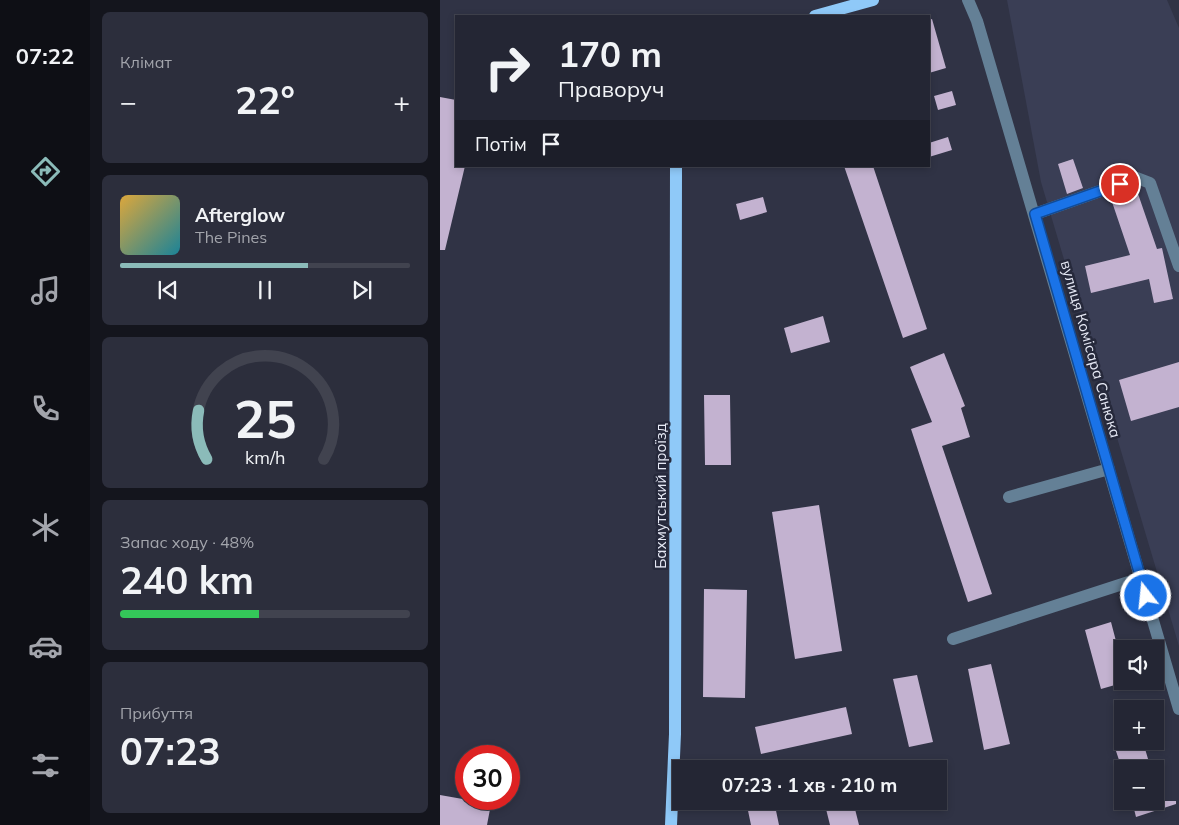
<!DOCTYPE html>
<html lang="uk">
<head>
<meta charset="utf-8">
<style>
  :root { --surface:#242634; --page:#2c2e3c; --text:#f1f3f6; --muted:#a3a5ac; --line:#41434f; --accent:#8bbbb9 }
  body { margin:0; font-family:Mulish,sans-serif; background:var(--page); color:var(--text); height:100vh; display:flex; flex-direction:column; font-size:19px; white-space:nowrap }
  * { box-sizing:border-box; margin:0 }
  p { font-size:16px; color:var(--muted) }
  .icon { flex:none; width:28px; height:28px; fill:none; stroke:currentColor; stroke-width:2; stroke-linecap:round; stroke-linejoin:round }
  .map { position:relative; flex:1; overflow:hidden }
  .sheet { display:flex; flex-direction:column; gap:12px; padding:12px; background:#14151d; width:350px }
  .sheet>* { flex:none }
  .guide { position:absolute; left:15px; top:15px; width:475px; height:152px; border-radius:0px; box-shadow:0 2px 8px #0003,0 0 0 1px var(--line); background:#242634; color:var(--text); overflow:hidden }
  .fabs { position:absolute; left:674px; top:640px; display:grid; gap:10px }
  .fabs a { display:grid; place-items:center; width:50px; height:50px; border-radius:0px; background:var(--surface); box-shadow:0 2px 8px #0003,0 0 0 1px var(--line); font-size:25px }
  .speed { position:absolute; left:15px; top:745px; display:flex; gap:10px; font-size:25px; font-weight:700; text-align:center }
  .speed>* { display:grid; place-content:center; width:65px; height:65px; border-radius:50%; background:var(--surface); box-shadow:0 2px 8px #0003,0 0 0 1px var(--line); line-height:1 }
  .speed .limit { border:8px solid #d22; background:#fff; color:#111 }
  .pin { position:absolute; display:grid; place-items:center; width:42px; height:42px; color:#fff; margin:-21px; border:2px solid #fff; border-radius:50%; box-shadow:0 1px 5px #0007 }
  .me { position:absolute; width:55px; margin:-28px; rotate:344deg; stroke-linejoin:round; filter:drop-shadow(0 0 4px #0008) }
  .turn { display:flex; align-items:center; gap:18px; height:105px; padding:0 20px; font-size:22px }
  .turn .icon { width:65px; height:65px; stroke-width:2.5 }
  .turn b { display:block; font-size:35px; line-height:42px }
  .then { display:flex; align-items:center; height:48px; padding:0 20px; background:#0003; gap:10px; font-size:19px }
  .big { font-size:38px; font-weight:700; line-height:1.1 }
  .sheet .tile { flex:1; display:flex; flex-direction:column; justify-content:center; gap:8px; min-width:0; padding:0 18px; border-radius:8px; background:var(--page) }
  .sheet .dial { align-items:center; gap:0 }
  .dial svg { height:130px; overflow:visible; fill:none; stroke:var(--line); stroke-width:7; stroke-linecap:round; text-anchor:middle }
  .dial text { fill:var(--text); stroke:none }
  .song { display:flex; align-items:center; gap:15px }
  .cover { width:60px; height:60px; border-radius:8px; background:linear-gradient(135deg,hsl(40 70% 55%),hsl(190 70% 35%)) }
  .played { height:5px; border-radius:2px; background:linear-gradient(90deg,var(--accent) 65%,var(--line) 65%) }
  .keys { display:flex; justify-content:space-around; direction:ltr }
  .heat { display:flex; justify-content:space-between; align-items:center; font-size:28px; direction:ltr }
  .charge { height:8px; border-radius:4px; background:linear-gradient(90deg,#34c759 48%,var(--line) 0) }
  .trip { position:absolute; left:232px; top:760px; width:275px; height:50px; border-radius:0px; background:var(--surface); box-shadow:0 2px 8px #0003,0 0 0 1px var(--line); font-weight:700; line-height:50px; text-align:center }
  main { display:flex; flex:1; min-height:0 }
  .tabs { display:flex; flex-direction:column; width:90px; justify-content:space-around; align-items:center; background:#0e0f15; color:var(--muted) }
  .tabs .icon { width:35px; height:35px }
  .tabs .selected { color:var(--accent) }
  .tabs b { font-size:22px; color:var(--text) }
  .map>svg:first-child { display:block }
  .built { fill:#3a3e55 }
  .building { fill:#c3b2d0 }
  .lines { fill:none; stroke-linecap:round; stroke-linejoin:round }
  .minor { stroke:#648096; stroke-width:12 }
  .major { stroke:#8fc9f8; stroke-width:12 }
  .route-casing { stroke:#114b97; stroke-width:12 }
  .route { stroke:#1a73e8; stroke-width:9 }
  .labels { text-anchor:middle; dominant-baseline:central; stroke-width:5; stroke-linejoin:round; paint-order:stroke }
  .street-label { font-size:15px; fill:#e6e9f5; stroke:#26293b }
</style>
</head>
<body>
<main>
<nav class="tabs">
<b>07:22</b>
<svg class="icon selected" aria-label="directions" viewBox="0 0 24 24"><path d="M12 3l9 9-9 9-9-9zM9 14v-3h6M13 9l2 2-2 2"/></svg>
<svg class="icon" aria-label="music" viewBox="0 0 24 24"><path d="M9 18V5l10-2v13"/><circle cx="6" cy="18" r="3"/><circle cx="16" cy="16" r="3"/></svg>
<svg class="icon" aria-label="phone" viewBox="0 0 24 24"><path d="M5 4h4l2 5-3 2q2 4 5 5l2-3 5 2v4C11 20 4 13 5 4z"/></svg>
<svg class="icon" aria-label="climate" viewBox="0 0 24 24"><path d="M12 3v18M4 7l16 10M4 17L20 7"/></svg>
<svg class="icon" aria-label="car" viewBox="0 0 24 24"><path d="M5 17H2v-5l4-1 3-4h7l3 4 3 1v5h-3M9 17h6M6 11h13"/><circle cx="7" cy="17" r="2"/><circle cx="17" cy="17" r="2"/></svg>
<svg class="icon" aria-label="filters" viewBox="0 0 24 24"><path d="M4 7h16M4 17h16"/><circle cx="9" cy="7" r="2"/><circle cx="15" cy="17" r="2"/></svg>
</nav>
<section class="sheet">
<div class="tile"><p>Клімат</p>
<div class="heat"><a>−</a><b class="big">22°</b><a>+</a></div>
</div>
<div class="tile">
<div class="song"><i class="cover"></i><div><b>Afterglow</b><p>The Pines</p></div></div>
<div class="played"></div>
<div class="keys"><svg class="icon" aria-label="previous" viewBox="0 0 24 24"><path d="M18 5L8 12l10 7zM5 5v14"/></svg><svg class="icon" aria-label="pause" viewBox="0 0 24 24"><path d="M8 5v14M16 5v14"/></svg><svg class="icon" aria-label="next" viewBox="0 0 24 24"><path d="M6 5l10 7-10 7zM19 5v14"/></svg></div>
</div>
<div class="tile dial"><svg viewBox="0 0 100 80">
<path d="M14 69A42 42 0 1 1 86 69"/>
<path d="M14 69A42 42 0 0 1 9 39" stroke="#8bbbb9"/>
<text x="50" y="56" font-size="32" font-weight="700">25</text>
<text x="50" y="72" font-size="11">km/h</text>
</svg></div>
<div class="tile"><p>Запас ходу · 48%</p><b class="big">240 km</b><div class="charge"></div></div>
<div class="tile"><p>Прибуття</p><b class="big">07:23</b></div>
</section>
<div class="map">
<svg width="739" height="825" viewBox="0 0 739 825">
  <rect width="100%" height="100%" fill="#303345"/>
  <path class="built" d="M 567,0 L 727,0 L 739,28 L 739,646 L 601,182 Z"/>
  <path class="building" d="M 492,19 L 506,68 L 489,73 L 489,20 Z
    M 512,91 L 516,105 L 498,110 L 494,96 Z
    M 0,97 L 16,100 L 16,166 L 25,166 L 5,250 L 0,250 Z
    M 508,137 L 512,150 L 489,157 L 489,143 Z
    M 633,159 L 643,188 L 627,194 L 618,164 Z
    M 404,166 L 433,166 L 487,329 L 463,338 Z
    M 696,188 L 717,249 L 722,248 L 733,299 L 714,303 L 709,279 L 651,293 L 645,266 L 690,255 L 670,196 Z
    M 323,197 L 327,212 L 300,220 L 296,204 Z
    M 383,316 L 390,342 L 351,353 L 344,328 Z
    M 504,353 L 525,406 L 521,408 L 530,437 L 502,446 L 552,594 L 528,602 L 471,429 L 492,422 L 470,367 Z
    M 739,362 L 739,407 L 691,421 L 679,380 Z
    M 264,395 L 290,395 L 291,465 L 265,465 Z
    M 379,505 L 402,651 L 355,659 L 332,512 Z
    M 264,589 L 307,590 L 305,698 L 263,697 Z
    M 671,622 L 682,664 L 682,683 L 661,689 L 645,630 Z
    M 551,664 L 570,744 L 544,750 L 528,669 Z
    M 477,675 L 493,742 L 469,747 L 453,679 Z
    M 406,707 L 412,734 L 321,754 L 315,727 Z
    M 703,742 L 711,769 L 682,769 L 676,751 Z
    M 0,795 L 51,804 L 47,825 L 0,825 Z
    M 306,801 L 334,801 L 339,825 L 311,825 Z
    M 384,801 L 413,801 L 419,825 L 390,825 Z
    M 692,801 L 736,801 L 736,804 L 696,817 Z"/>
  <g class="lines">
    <path class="minor" d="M 528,0 L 537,21 L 739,709
      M 595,214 L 697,178 L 710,183 L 739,266
      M 569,497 L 669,469
      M 513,639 L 701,578"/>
    <path class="major" d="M 375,16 L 433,0
      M 231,825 L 235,734 L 236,166"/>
  </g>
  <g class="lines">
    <g class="route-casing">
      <path id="route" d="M 680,184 L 595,214 L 706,596"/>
    </g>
    <use href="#route" class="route"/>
  </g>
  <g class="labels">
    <g class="street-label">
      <text transform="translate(651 349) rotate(74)">вулиця Комісара Санюка</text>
      <text transform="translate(220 496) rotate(-90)">Бахмутський проїзд</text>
    </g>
  </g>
</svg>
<div class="fabs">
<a><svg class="icon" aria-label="sound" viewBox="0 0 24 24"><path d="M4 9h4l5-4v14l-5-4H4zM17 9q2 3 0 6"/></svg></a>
<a>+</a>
<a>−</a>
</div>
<div class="speed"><div class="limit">30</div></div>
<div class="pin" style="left:680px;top:184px;background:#d93025"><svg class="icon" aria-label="arrive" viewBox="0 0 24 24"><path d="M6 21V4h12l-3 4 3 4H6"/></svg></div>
<svg class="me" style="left:706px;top:596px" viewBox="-20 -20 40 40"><circle r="17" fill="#1a73e8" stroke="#fff" stroke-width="3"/><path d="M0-11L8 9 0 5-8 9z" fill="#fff"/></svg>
<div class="trip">07:23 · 1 хв · 210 m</div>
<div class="guide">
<div class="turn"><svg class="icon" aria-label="right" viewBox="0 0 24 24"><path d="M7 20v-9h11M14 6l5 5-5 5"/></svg><div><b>170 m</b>Праворуч</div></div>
<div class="then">Потім<svg class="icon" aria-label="arrive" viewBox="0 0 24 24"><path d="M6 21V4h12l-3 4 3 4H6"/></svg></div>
</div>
</div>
</main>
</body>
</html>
